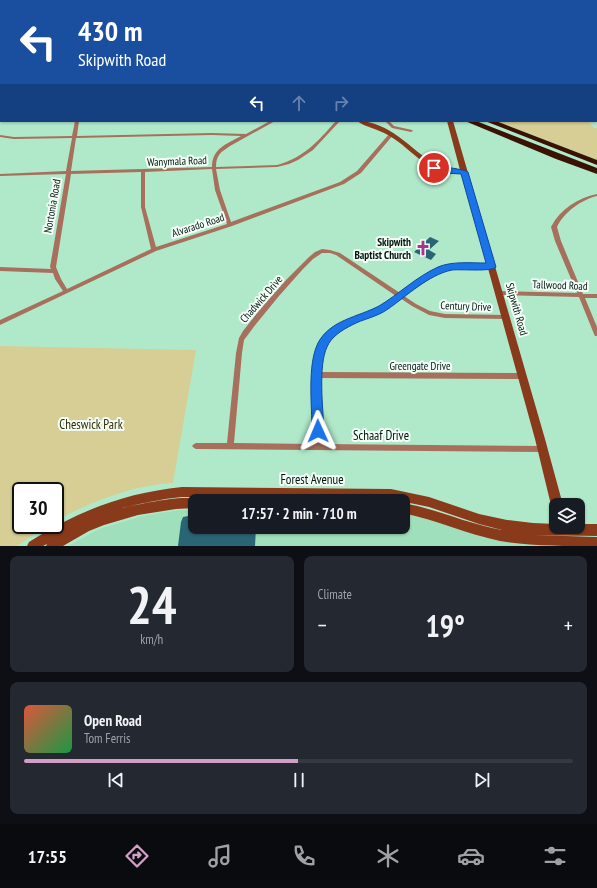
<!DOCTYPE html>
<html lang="en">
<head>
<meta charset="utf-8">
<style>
  :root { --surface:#171b24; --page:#242831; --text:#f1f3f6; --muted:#9ea1a6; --line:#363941; --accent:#d29ec6 }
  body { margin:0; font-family:"PT Sans Narrow",sans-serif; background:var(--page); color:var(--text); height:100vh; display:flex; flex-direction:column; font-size:15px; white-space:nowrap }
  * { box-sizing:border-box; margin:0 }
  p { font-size:13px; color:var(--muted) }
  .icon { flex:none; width:22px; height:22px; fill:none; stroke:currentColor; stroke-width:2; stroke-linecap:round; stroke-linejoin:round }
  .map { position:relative; height:546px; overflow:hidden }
  .panel { display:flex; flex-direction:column; gap:10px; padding:10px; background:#0d0f14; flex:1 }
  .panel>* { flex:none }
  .guide { position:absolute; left:0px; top:0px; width:597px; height:122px; box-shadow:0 1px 3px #0004; background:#1a4fa0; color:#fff; overflow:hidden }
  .fabs { position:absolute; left:549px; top:498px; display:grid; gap:8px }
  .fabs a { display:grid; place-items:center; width:36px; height:36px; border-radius:8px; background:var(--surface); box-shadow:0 1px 3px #0004; font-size:20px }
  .speed { position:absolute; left:12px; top:482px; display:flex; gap:8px; font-size:20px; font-weight:700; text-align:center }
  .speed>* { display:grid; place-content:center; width:52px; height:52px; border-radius:50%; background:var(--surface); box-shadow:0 1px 3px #0004; line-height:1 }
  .speed .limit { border:2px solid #111; border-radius:6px; background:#fff; color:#111 }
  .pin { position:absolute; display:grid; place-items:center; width:34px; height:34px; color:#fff; margin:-17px; border:2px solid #fff; border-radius:50%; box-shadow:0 1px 4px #0007 }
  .me { position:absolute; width:44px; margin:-22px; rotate:359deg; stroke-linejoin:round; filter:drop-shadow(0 0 3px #0008) }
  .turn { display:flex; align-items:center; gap:14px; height:84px; padding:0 12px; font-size:18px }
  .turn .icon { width:52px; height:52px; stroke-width:2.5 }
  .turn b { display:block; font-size:28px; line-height:34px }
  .lanes { display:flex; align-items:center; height:38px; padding:0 12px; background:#0003; justify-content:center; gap:20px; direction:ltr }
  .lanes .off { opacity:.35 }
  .big { font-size:30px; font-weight:600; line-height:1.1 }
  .panel .widget { flex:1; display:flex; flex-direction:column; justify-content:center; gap:6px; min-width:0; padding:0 14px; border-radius:8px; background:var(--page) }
  .panel .dial { align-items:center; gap:0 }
  .dial b { font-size:52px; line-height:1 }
  .song { display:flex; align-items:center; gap:12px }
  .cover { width:48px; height:48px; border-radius:6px; background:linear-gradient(135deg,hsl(10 70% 55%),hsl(140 70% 35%)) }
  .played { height:4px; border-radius:2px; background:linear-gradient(90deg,var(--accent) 50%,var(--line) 50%) }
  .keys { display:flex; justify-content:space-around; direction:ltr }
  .heat { display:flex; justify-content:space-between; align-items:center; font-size:22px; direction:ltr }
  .panel .tiles { flex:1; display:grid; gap:10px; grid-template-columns:1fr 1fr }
  .widget:last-child { grid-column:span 2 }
  .trip { position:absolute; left:188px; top:494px; width:222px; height:40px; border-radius:8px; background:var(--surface); box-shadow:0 1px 3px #0004; font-weight:600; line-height:40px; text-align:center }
  .tabs { display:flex; height:64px; justify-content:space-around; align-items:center; background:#090b0e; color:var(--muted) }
  .tabs .icon { width:28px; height:28px }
  .tabs .active { color:var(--accent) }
  .tabs b { font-size:18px; color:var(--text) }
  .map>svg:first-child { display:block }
  .built { fill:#9fdfbc }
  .green { fill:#d6ce95 }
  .building { fill:#2a6576 }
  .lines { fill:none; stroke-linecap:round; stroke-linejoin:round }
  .street { fill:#a7705c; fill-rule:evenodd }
  .secondary { fill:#893a1b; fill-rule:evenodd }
  .highway { fill:#3a1203; fill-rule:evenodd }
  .route { fill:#1a73e8; stroke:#114b97 }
  .labels { text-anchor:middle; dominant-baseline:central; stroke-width:4; stroke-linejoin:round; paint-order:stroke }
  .street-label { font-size:11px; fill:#02170d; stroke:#f3fef8 }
  .poi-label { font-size:11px; font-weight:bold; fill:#02170d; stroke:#f3fef8; text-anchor:end }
  .near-park-label { font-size:13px; fill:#342e06; stroke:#f3fef8 }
  .near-street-label { font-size:13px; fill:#02170d; stroke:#f3fef8 }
</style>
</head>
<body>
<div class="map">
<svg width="597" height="546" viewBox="0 0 597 546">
  <rect width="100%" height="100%" fill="#b0e9ca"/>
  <path class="built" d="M 179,510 L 195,510 L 195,527 L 403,527 L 403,513 L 432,518 L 484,538 L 549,546 L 68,546 L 99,529 L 142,516 Z"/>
  <path class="green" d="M 496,121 L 588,121 L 594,128 L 597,128 L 597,160 Z
    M 0,346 L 196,350 L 173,483 C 132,485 91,502 55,521 L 55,491 L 21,491 L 21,525 L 48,525 L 17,546 L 0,546 Z"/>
  <path class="building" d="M 430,237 L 439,241 L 429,250 L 436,254 L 431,260 L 414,252 Z
    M 188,516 L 195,516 L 195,527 L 256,527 L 255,546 L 178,546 L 181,522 L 183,517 Z"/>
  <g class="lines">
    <path class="street" d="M 41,0 L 46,0 L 44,1 L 39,1 Z
      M 112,0 L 116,0 L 114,1 L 110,1 Z
      M 175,0 L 179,0 L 178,1 L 174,1 Z
      M 216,0 L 220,0 L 221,1 L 217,1 Z
      M 308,0 L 312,0 L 314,1 L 310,1 Z
      M 373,0 L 377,0 L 378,1 L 374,1 Z
      M 558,0 L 565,0 L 563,1 L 557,1 Z
      M 596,16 L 597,16 L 597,18 L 596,18 Z
      M 0,17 L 1,17 L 1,20 L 0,20 Z
      M 596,38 L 597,38 L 597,41 L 596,41 Z
      M 0,65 L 1,65 L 1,68 L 0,68 Z
      M 596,70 L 597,70 L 597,72 L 596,72 Z
      M 0,116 L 1,116 L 1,118 L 0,118 Z
      M 75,121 L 79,121 L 77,136 L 212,133 L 246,134 L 270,121 L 275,121 L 230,146 C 221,152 216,155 216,167 L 277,165 C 305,157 317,142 336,121 L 340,121 L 313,150 L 298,160 L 289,164 L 277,167 L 216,169 L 220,190 L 231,222 L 340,182 L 357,171 L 390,133 L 394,133 L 394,134 L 361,173 L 344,184 L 232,226 L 156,251 L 0,325 L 0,320 L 63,291 L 55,279 L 53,273 L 0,271 L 0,267 L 51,269 L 50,267 L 66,174 L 0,176 L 0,174 L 66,171 L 72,138 L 14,139 L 0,137 L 0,135 L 14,137 L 72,136 ZM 212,135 L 241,136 C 227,144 212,148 212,167 L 71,171 L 76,138 ZM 212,169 L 215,190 L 227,224 L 156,247 L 145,207 L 145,172 ZM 141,172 L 141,207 L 151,249 L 67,289 L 61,279 L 56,267 L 71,174 Z
      M 385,121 L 389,121 L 394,126 L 412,130 L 413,131 L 411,132 L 392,128 Z
      M 597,194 L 597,196 C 581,200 564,212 557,227 L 561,241 L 583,294 L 597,294 L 597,298 L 585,298 L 597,327 L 597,336 L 595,336 L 594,334 L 579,297 L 499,295 L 496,293 L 499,291 L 577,293 L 555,241 L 551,227 C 560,209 578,198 597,194 Z
      M 322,249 L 330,250 L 340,253 L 400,293 L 439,268 L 459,264 L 494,266 L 495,267 L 494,268 L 492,269 L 459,268 L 442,271 L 404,296 L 416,304 L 430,311 L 445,314 L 506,315 L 508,315 L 509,317 L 508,319 L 506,319 L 445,318 L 429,315 L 412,306 L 400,298 L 384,310 L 350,325 L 333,335 L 326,345 L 320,362 L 320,372 L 523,373 L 525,374 L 526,376 L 525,378 L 523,379 L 320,378 L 321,444 L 543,446 L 545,447 L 547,449 L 545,451 L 543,452 L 196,449 L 194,448 L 192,446 L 194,444 L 196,443 L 227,443 L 236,353 L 239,338 L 243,331 L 262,307 L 287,279 L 309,257 L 315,252 ZM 322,253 L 330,253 L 336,255 L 396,296 L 380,306 L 346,321 L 329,331 L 321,342 L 314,362 L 314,444 L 234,443 L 242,353 L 244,340 L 256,324 L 279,296 L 303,269 L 313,259 Z"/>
    <path class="secondary" d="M 413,0 L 418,0 L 418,1 L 413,1 Z
      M 0,58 L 1,59 L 1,63 L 0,62 Z
      M 357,121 C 390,121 410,149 436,165 L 443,168 L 460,170 L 447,121 L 453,121 L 545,439 L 563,505 L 556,505 L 556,510 L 553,509 L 551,505 L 535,439 L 462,174 C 423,173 417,152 388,135 C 378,129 365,127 357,121 Z
      M 182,487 L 391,489 L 429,497 L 479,514 L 507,520 L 533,523 L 556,524 L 556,527 L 578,527 L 578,524 L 597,524 L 597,536 L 534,535 L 597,537 L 597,546 C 564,546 532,546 500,541 C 467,534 436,520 403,513 L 403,503 C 437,509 468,524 502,530 L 479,524 L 429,507 L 391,499 L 182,497 C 162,499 142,503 122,508 C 135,505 191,492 200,501 L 195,501 L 195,508 L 176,509 L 138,515 L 104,525 L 89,531 L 63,546 L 46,546 L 47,544 L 43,546 L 27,546 L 29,542 C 78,511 124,493 182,487 Z"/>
    <path class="highway" d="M 255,0 L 261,0 L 262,1 L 256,1 Z
      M 265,0 L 272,0 L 273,1 L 266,1 Z
      M 465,121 L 476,121 L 597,168 L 597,174 L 556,159 Z
      M 485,121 L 496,121 L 597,160 L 597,165 Z"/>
  </g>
  <path class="route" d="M 434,165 C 442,167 464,169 468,172 L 496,267 C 492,272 461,269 452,270 C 428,275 407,296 388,309 C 377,317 363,319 352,325 C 342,330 331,337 327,347 C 318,366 323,408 324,431 L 322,434 L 318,436 L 314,434 L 312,431 C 312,406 307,365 318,343 C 330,320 358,317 379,306 C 399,294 416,277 438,267 C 452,261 471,263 486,263 L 461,174 L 444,173 L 431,169 L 431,166 Z"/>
  <defs>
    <g id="church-bare" transform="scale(1.2)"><path d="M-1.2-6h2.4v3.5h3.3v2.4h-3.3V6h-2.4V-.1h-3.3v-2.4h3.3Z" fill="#ac358b" stroke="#f3fef8" stroke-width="2.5" paint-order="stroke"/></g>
  </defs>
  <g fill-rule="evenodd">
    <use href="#church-bare" x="423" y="248"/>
  </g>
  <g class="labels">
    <g class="street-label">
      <text transform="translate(177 161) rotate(-2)">Wanymala Road</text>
      <text transform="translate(52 206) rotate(-80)">Nortonia Road</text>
      <text transform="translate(198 225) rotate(-18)">Alvarado Road</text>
      <text transform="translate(560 285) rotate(2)">Tallwood Road</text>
      <text transform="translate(261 299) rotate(-49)">Chadwick Drive</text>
      <text transform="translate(466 306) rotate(2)">Century Drive</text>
      <text transform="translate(517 309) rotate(74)">Skipwith Road</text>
      <text x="420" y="366">Greengate Drive</text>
    </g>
    <g class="poi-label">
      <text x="411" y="242">Skipwith<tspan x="411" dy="13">Baptist Church</tspan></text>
    </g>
    <g class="near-park-label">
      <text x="91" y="424">Cheswick Park</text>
    </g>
    <g class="near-street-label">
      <text x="381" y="435">Schaaf Drive</text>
      <text x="312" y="479">Forest Avenue</text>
    </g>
  </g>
</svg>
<div class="fabs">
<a><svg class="icon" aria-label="layers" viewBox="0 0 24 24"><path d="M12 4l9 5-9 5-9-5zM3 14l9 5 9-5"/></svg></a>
</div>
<div class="speed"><div class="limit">30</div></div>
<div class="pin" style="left:434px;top:168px;background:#d93025"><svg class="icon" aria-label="arrive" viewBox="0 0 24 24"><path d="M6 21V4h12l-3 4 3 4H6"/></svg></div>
<svg class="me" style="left:318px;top:431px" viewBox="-20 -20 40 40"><path d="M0-17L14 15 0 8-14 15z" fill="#1a73e8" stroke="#fff" stroke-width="4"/></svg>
<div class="trip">17:57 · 2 min · 710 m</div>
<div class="guide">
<div class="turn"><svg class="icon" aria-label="left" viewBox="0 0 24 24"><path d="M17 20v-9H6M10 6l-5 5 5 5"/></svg><div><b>430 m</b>Skipwith Road</div></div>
<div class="lanes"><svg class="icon" aria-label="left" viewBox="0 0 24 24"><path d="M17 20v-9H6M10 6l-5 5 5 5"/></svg><svg class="icon off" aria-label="ahead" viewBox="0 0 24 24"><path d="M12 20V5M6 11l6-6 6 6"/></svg><svg class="icon off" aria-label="right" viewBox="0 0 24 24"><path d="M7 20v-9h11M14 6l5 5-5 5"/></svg></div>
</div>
</div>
<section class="panel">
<div class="tiles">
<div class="widget dial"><b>24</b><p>km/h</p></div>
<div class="widget"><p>Climate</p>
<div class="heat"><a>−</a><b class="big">19°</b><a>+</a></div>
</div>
<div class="widget">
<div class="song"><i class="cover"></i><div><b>Open Road</b><p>Tom Ferris</p></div></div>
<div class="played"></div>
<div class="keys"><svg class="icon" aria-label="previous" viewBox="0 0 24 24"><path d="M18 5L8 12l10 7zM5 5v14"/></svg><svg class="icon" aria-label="pause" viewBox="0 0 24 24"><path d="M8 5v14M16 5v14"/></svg><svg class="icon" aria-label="next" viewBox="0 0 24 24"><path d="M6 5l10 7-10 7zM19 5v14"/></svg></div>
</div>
</div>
</section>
<nav class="tabs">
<b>17:55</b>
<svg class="icon active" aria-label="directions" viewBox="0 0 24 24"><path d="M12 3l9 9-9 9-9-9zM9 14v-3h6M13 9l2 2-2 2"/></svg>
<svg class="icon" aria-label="music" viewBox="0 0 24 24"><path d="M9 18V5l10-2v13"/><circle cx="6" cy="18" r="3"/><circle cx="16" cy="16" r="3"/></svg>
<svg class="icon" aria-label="phone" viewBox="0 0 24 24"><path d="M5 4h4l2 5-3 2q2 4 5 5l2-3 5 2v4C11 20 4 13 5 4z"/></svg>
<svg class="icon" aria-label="climate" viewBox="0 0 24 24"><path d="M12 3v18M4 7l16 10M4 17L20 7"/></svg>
<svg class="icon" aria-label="car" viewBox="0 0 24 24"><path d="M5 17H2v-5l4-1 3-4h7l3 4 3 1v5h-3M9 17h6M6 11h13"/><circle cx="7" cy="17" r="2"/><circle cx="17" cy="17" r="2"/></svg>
<svg class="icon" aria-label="filters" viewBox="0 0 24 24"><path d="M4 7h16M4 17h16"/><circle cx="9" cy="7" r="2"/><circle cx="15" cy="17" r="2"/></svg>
</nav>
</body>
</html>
